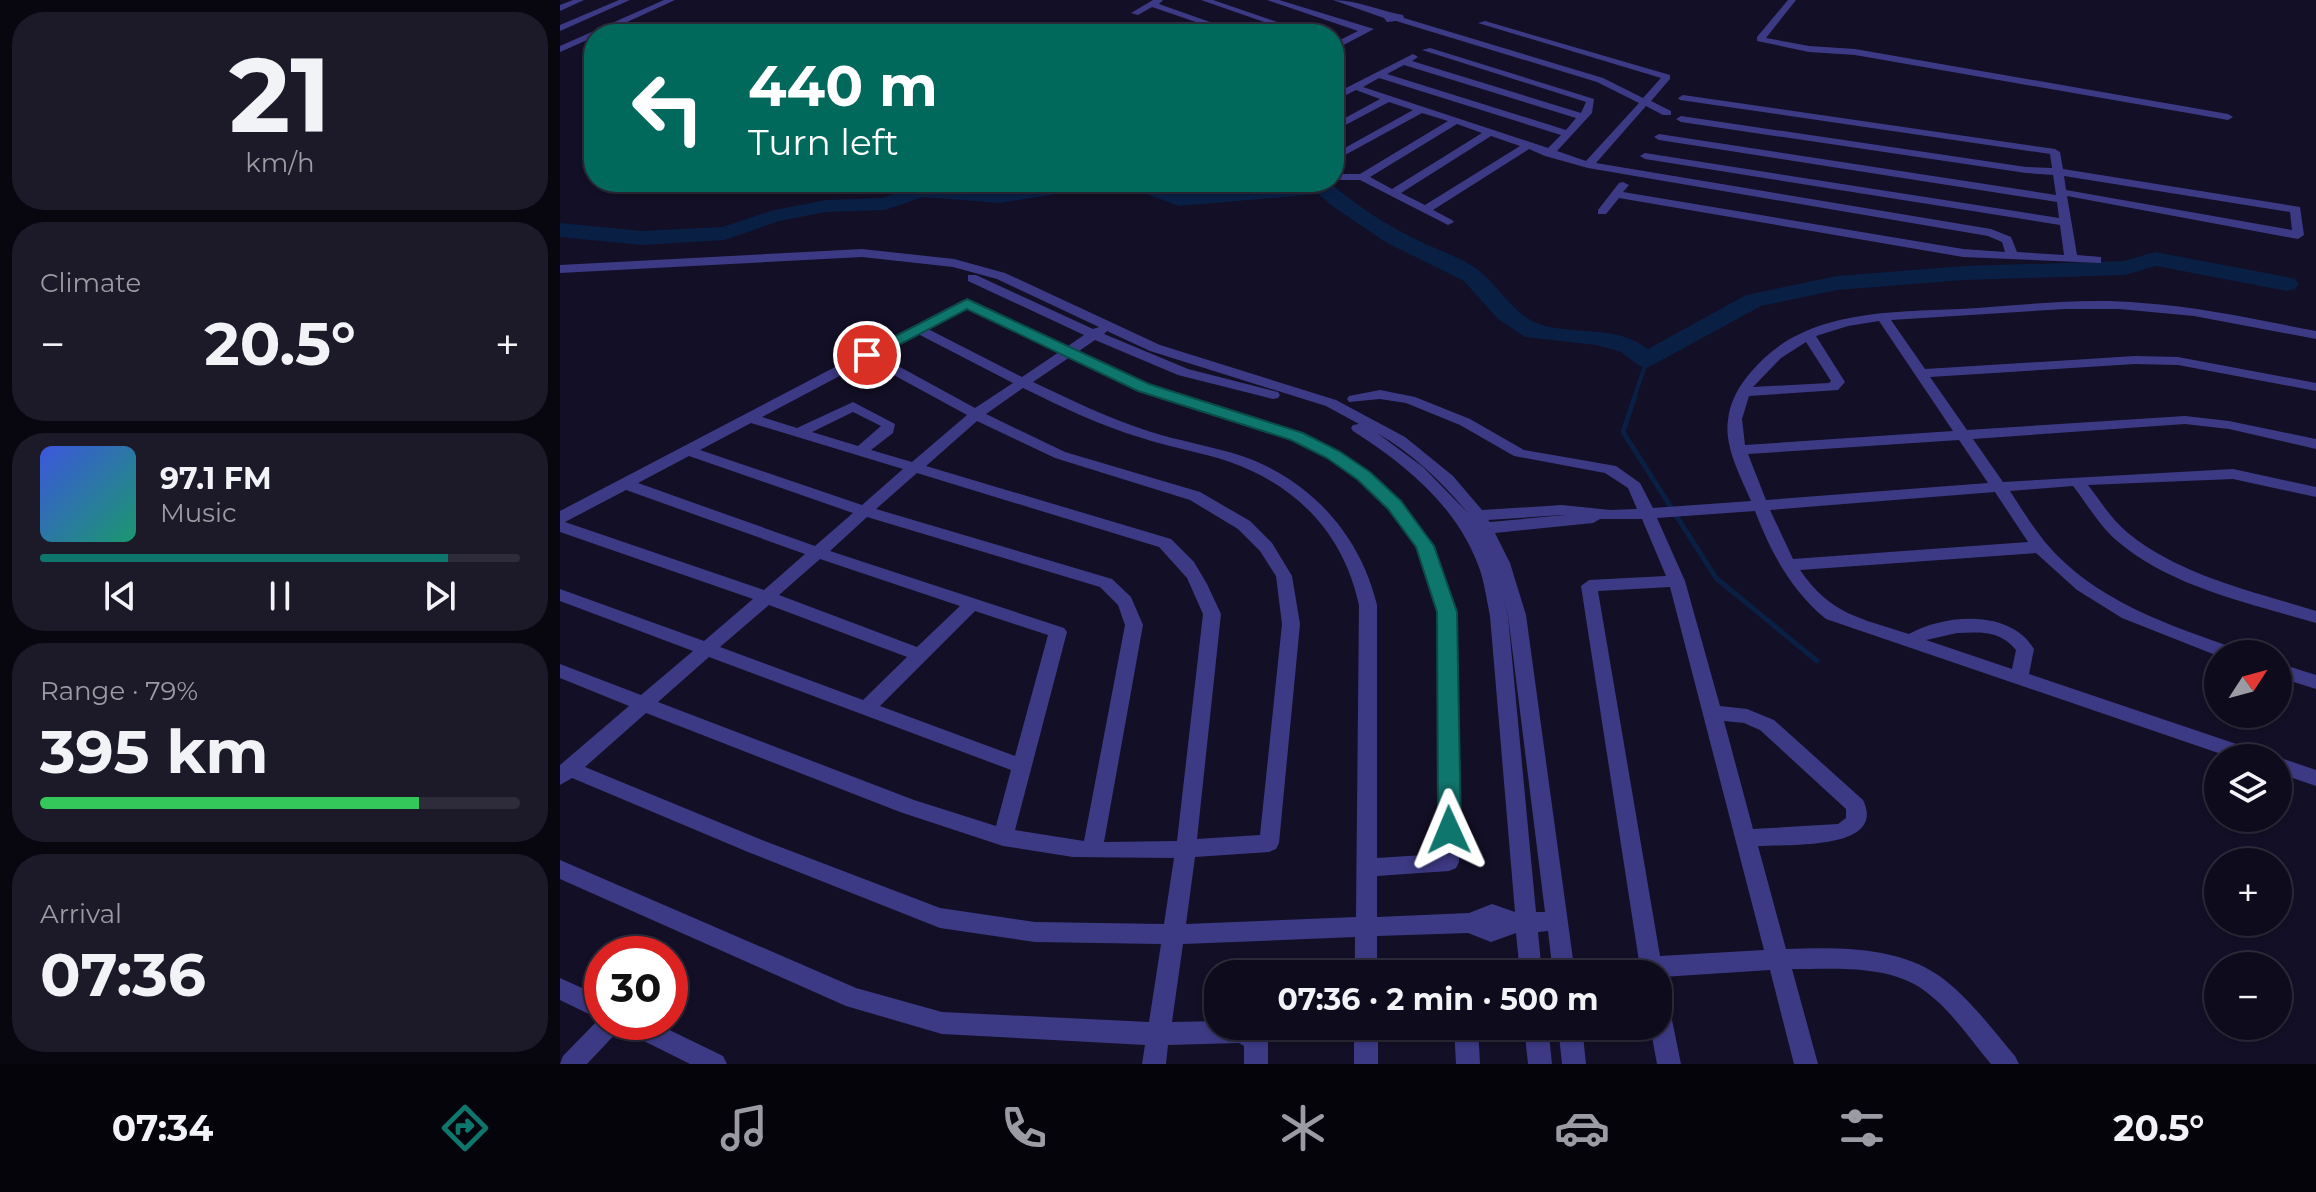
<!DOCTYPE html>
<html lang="en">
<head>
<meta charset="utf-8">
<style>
  :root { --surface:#0e0b1c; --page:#1c1929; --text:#f1f3f6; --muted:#9b9ba3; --line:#2e2b3b; --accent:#0f766e }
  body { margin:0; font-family:Montserrat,sans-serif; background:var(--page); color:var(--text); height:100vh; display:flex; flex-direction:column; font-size:30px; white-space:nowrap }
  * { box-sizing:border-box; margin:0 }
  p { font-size:26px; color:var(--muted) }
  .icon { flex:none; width:44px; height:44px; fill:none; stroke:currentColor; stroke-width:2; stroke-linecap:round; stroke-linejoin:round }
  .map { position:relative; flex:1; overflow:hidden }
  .details { display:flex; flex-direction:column; gap:12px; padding:12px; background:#08060f; width:560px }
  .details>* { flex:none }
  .hud { position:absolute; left:24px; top:24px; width:760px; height:168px; border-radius:32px; box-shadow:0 2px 6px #0004,0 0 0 2px var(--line); background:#00695c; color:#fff; overflow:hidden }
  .needle { width:52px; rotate:54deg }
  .buttons { position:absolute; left:1644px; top:640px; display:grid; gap:16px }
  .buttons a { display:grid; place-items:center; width:88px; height:88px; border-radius:50%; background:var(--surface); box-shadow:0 2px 6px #0004,0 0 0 2px var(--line); font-size:40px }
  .speed { position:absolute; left:24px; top:936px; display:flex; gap:16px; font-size:40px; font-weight:700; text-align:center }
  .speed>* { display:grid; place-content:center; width:104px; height:104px; border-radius:50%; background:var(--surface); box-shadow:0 2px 6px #0004,0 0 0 2px var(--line); line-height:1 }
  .speed .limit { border:12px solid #d22; background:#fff; color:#111 }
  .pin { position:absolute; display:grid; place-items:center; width:68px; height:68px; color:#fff; margin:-34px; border:4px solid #fff; border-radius:50%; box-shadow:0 2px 8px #0007 }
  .me { position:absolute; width:88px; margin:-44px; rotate:359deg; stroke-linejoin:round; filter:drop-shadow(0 0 6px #0008) }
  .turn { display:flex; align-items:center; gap:28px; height:168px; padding:0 32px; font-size:36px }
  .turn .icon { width:104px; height:104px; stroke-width:2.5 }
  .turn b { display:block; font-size:56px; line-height:68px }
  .big { font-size:60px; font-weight:700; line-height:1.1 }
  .details .card { flex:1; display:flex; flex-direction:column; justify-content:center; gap:12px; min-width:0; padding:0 28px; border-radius:32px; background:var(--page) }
  .details .dial { align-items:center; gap:0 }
  .dial b { font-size:104px; line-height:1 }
  .song { display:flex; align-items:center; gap:24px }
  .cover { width:96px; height:96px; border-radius:12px; background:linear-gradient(135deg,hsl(230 70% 55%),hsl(160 70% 35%)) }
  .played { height:8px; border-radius:4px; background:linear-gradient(90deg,var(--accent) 85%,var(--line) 85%) }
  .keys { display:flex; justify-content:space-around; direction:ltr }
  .heat { display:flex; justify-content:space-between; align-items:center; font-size:44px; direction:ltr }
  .charge { height:12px; border-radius:6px; background:linear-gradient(90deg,#34c759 79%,var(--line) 0) }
  .trip { position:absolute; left:644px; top:960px; width:468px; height:80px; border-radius:32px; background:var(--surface); box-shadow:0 2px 6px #0004,0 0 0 2px var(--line); font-weight:700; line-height:80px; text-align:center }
  .menu { display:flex; height:128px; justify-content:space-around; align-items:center; background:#06040b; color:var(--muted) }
  .menu .icon { width:56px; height:56px }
  .menu .current { color:var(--accent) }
  .menu b { font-size:36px; color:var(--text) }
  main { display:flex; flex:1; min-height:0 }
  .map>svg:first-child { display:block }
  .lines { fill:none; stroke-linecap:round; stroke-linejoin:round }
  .stream-far1 { stroke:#0a1f44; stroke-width:4 }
  .stream { stroke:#0a1f44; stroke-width:5 }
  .river { fill:#0a1f44; fill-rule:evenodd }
  .street { fill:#3d3a85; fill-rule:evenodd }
  .route { fill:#0f766e; stroke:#0a4d48; stroke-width:2 }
</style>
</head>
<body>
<main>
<section class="details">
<div class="card dial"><b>21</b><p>km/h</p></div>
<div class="card"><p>Climate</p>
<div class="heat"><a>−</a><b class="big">20.5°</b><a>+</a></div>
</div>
<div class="card">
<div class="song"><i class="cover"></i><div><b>97.1 FM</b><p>Music</p></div></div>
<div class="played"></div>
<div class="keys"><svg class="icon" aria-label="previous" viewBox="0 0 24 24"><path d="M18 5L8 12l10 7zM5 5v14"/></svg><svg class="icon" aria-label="pause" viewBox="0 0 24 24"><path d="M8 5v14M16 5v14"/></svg><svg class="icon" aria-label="next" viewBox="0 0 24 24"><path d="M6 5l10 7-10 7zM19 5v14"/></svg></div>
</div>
<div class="card"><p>Range · 79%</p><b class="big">395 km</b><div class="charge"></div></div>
<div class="card"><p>Arrival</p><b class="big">07:36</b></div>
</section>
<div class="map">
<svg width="1756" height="1064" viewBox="0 0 1756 1064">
  <rect width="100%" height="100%" fill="#130f26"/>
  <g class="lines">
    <path class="stream-far1" d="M 1074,398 L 1087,360"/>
    <path class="stream" d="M 1075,396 L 1063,432 L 1156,578 L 1257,661"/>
    <path class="river" d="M 495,182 L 592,182 L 621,193 L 770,183 C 796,205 826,225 857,240 C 877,250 906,259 922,273 C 941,290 957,318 982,325 C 1017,335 1057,325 1088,349 L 1186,295 L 1277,276 L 1404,266 L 1564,261 L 1595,252 L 1727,277 L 1735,279 L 1739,284 L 1735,289 L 1727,291 L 1596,266 L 1565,275 L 1404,280 L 1277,290 L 1201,306 L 1087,368 L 1078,365 L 1061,352 L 1036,345 L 965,337 L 938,319 L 904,281 L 827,243 L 775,208 L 758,194 L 619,206 L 578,191 L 496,194 L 440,203 L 363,197 L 325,210 L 266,212 L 219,221 L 165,240 L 82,245 L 0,237 L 0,223 L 82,231 L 162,227 L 214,210 L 266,200 L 322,198 L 361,185 L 440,191 Z"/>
    <path class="street" d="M 13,0 L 24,0 L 0,11 L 0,5 Z
      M 59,0 L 70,0 L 0,31 L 0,25 Z
      M 104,0 L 115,0 L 41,34 L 34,34 L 34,37 L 0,52 L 0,46 Z
      M 593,0 L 603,0 L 599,4 L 684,34 L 671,34 L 592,7 L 578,15 L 571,13 Z
      M 641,0 L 653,0 L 752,34 L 739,34 Z
      M 707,0 L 719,0 L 814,29 L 774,50 L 774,43 L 798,31 Z
      M 773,0 C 797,0 820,11 843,15 L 844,18 L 1043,78 L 1083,98 L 1101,78 L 918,23 L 925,21 L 1110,75 L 1110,79 L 1091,101 L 1111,111 L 1111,115 L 1103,115 L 1086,106 L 1036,163 L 1431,229 L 1451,237 L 1457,252 L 1504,255 L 1500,225 L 1085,159 L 1080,156 L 1085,153 L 1499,218 L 1497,202 L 1099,140 L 1094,137 L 1099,134 L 1496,195 L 1493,175 L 1466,173 L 1121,122 L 1116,119 L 1121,116 L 1466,167 L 1492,168 L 1490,154 L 1120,100 L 1118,98 L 1123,95 L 1495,149 L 1500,152 L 1503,169 L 1740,207 L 1744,235 L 1738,239 L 1507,196 L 1517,255 L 1541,257 L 1541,263 L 1403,257 L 1059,198 L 1046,214 L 1038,214 L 1038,210 L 1059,183 L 1063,182 L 1069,185 L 1063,192 L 1403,249 L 1445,252 L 1442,242 L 1428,236 L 1028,168 L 985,156 L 969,149 L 873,210 L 892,220 L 894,222 L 888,225 L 800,180 L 774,180 L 774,174 L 800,174 L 888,121 L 862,113 L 774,161 L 774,154 L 853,110 L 829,102 L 774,131 L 774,124 L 820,99 L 796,90 L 774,101 L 774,94 L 853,54 L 858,57 L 852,61 L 1021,113 L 1026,102 L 862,50 L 870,48 L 1034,99 L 1032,113 L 997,151 L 1026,161 L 1079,103 L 1037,82 L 836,21 L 827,22 L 824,18 ZM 844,65 L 1016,118 L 1006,130 L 827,74 ZM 819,78 L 1001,135 L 988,148 L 803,87 ZM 897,124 L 922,133 L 832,189 L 810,177 ZM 931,136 L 960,146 L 865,205 L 841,193 ZM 1504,176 L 1730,212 L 1732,230 L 1506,190 Z
      M 1228,0 L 1236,0 L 1206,38 L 1249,46 L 1295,49 L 1668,114 L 1673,117 L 1668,120 L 1295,55 L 1249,52 L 1197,41 L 1197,37 Z
      M 302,249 L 394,259 L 445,273 L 600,345 L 776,400 L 845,437 L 893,476 L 922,510 L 1002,505 L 1050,510 L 1077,509 L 1068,488 L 1045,473 L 954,456 L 900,425 L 846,403 L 820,399 L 789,402 L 787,399 L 789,396 L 820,390 L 855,397 L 910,419 L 964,450 L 1056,466 L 1080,483 L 1093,508 L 1191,501 C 1181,477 1164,447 1168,420 C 1170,401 1179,386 1191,372 C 1246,305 1341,313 1418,308 C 1473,304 1527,298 1582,303 C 1641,307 1698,320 1756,331 L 1756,339 L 1634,316 L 1559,309 L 1505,309 L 1331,320 L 1365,369 L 1575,356 L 1618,357 L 1756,383 L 1756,391 L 1618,365 L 1575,364 L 1370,377 L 1407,430 L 1625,416 L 1669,421 L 1756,439 L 1756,449 L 1669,429 L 1625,424 L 1413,439 L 1443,482 L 1673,469 L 1756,487 L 1756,497 L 1673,479 L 1528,485 C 1541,502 1552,520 1568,533 C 1621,576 1692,591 1756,611 L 1756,623 C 1689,603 1610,587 1556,540 C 1539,525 1527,504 1513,486 L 1450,491 C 1461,508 1472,526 1485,542 C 1533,600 1610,626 1678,649 L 1681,654 L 1658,656 L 1562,618 L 1517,590 L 1476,553 L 1240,570 C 1271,615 1300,618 1349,634 C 1385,614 1450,609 1474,649 L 1469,674 L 1703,753 L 1706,758 L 1673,758 L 1266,619 C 1231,590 1211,553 1195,511 L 1097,518 L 1125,581 L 1160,706 L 1187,709 L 1214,720 L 1303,800 C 1328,851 1225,844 1198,846 L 1226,949 C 1275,947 1336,946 1378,975 C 1408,996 1431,1028 1455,1056 L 1459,1064 L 1431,1064 C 1408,1037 1386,1002 1354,984 C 1319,965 1270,969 1232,969 L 1258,1064 L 1234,1064 L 1210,970 L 1102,977 L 1098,982 L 1098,974 L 1081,974 L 1021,586 L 1029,580 L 1106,576 L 1082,519 L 1040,519 L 1033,523 L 935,533 L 950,563 L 966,615 L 1015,974 L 993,974 L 988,931 L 978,932 L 982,974 L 960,974 L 956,933 L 931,942 L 908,933 L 817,936 L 817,974 L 795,974 L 795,937 L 623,944 L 612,1022 L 658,1021 L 658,1026 L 692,1026 L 704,1031 L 708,1039 L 708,1064 L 684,1064 L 684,1046 L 679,1043 L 608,1045 L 606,1064 L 582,1064 L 585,1045 L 382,1034 L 286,1006 L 0,879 L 0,860 L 296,988 L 382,1012 L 589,1022 L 601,944 L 475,942 L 380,928 L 188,852 L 12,778 L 0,785 L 0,765 L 69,706 L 0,678 L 0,664 L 81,695 L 133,651 L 0,601 L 0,589 L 144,641 L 193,599 L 0,532 L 0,511 L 403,300 L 411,300 L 508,346 L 524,335 L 408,281 L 408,275 L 416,275 L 533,329 L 539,327 L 437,279 L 393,267 L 302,257 L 0,273 L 0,265 ZM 407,308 L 499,352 L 462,377 L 368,329 ZM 1319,321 L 1393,431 L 1185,445 L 1182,419 L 1189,396 L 1278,390 L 1285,382 L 1256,336 L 1288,326 ZM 547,331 L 590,351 L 766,406 L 799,424 L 793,425 L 791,428 L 793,431 C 848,466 900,509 921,573 C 925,587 927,602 930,616 L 955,912 L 932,904 L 909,913 L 817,917 L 817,876 L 889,871 L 896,868 L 899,862 L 896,612 L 873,546 L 841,501 L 809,473 L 778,452 L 742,433 L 589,384 L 519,351 L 535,340 L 618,375 L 713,399 L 718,398 L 720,395 L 718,392 L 628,369 L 544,334 ZM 358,334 L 453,383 L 415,408 L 318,355 ZM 1246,342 L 1271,381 L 1269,383 L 1193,387 L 1221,358 ZM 510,357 L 579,390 L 732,439 L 768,458 L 799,479 L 829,509 L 857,547 L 878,612 L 879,854 L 817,858 L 817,605 C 800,534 749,478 679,455 C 650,446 620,441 591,432 C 550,419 511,400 473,382 ZM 308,361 L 407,415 L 352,462 L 311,450 L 333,433 L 335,424 L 293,402 L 237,428 L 202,417 ZM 463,388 C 502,407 541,426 582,438 C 611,448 642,452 670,462 C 738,486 784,535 799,605 L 796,917 L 626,924 L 635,857 L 709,852 L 716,849 L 719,843 L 740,624 L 732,576 L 712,543 L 690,521 L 640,492 L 505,452 L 426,414 ZM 293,412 L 321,426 L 298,446 L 252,432 ZM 417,421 L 495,458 L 630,500 L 678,529 L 700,551 L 716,576 L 722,624 L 700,835 L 637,839 L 661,614 L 647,584 L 634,562 L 611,539 L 366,466 ZM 191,423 L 343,469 L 302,505 L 140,450 ZM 817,433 C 852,453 881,481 907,512 L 863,467 ZM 1399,440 L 1428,483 L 1206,500 L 1188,454 ZM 129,456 L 293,513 L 255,546 L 78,483 ZM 357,473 L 599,547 L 627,578 L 643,614 L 617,841 L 544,842 L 583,625 L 571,597 L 552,579 L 316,509 ZM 66,490 L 245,554 L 204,590 L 5,522 ZM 1435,492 L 1468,542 L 1233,559 L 1210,510 ZM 1002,515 L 1005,515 L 930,522 L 928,520 ZM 307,517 L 540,587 L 558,605 L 565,625 L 524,841 L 455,830 L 507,632 L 504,628 L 270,551 ZM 260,559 L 400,606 L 357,647 L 219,595 ZM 1110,587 L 1204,950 L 1100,956 L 1038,591 ZM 943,596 L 948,615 L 985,912 L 976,912 L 948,616 ZM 209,605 L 347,657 L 303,700 L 160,647 ZM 415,611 L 488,635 L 455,756 L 320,706 ZM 1397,633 C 1420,632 1440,630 1456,650 L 1452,669 L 1366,640 ZM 149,657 L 451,770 L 436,826 L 354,800 L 98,702 ZM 86,713 L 340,812 L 443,846 L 513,857 L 614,858 L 604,924 L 475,922 L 380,908 L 202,840 L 25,767 ZM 1164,721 L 1184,723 L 1200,730 L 1286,809 L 1286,818 L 1278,824 L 1193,829 Z
      M 1718,663 L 1756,675 L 1756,689 L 1718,677 Z
      M 1718,757 L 1756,770 L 1756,786 L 1718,773 L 1718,758 L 1716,758 Z
      M 0,978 L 42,997 L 42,1022 L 93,1022 L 163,1056 L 167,1064 L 130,1064 L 60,1029 L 27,1064 L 0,1064 L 3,1056 L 39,1019 L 0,1000 Z
      M 1098,994 L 1106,997 L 1109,1005 L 1121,1064 L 1097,1064 L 1090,1026 L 1098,1026 Z
      M 794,1026 L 818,1026 L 818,1064 L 794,1064 Z
      M 894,1026 L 918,1026 L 920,1064 L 896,1064 Z
      M 964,1026 L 988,1026 L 992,1064 L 968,1064 Z
      M 998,1026 L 1022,1026 L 1026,1064 L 1002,1064 Z"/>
  </g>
  <path class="route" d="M 407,299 L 589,384 L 743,433 L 779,451 L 810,472 L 841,501 L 874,546 L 897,612 L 901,830 L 897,837 L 889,840 L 881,837 L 878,830 L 877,612 L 856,547 L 828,509 L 798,480 L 767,458 L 731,440 L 578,391 L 407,309 L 312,359 L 301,359 L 299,355 Z"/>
</svg>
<div class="buttons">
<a><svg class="needle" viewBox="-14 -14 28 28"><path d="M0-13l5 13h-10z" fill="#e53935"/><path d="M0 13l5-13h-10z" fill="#9b9ba3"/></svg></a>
<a><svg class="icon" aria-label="layers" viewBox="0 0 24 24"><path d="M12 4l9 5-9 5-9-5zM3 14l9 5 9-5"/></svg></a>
<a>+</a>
<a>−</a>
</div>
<div class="speed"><div class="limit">30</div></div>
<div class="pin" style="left:307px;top:355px;background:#d93025"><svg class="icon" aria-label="arrive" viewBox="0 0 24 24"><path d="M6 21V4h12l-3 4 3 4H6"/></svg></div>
<svg class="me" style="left:889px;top:830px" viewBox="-20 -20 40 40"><path d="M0-17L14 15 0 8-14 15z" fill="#0f766e" stroke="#fff" stroke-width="4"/></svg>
<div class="trip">07:36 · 2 min · 500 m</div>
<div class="hud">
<div class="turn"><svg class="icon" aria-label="left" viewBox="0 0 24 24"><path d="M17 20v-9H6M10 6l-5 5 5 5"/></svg><div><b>440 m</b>Turn left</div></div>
</div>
</div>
</main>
<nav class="menu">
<b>07:34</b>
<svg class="icon current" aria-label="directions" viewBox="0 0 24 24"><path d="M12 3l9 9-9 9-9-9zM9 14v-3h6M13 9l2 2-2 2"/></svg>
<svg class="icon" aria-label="music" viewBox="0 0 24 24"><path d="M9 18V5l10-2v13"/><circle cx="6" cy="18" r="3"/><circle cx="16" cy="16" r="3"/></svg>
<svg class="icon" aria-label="phone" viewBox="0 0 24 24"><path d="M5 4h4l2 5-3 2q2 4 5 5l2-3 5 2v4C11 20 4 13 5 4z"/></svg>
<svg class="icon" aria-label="climate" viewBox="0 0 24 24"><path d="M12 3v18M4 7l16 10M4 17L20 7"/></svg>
<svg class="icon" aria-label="car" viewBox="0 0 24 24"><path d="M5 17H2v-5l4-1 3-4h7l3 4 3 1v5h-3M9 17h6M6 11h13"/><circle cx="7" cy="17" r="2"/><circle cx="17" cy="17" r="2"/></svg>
<svg class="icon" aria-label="filters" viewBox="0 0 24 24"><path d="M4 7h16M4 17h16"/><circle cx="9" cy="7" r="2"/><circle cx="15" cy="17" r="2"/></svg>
<b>20.5°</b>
</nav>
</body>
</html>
